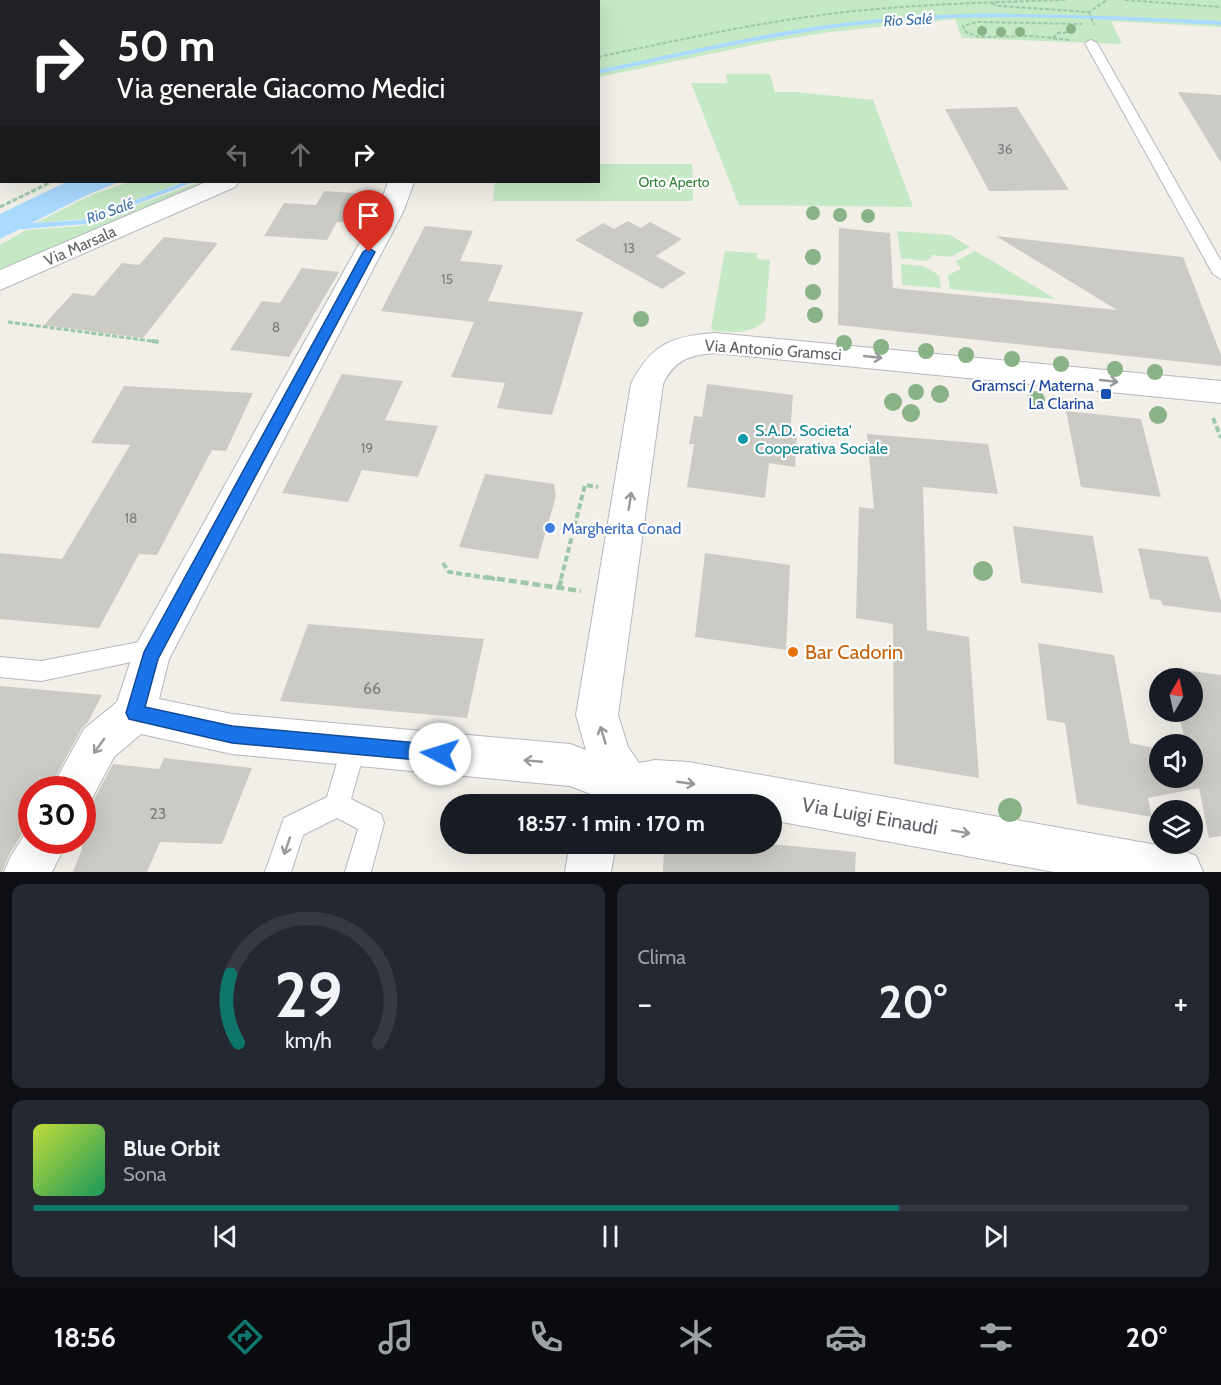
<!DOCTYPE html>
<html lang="it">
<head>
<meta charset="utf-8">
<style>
  :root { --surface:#171b24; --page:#242831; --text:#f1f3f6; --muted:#9ea1a6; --line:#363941; --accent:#0f766e }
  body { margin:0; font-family:Cabin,sans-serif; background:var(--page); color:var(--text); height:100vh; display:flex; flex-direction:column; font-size:22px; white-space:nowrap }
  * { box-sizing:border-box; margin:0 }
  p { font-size:20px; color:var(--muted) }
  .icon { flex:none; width:33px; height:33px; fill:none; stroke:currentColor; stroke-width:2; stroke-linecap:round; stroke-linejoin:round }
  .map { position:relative; height:872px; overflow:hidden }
  .panel { display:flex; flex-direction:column; gap:12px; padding:12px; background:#0d0f14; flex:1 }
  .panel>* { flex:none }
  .top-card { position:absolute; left:0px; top:0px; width:600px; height:183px; box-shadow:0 6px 24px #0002; background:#202124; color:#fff; overflow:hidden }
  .needle { width:39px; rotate:9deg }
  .controls { position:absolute; left:1149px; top:668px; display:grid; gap:12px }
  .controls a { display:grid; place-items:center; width:54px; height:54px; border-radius:50%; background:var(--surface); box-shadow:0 6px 24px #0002; font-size:30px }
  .speed { position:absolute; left:18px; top:776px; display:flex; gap:12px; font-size:30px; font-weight:700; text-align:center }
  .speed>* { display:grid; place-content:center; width:78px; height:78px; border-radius:50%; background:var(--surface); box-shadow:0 6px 24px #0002; line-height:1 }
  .speed .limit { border:9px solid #d22; background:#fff; color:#111 }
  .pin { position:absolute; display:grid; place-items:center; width:51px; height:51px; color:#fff; margin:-62px -26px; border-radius:50% 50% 50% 0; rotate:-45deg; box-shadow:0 0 6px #0007 }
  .pin .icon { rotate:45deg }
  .me { position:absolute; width:66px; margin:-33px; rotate:275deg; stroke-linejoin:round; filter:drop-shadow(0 0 4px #0008) }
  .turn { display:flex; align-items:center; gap:21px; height:126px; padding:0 18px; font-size:27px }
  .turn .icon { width:78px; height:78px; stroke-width:2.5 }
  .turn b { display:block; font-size:42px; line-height:51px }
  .lanes { display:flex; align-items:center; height:57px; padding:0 18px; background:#0003; justify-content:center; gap:30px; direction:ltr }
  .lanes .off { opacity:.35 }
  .big { font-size:45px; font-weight:800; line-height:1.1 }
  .panel .tile { flex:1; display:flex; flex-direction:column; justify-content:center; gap:9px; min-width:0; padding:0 21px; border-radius:12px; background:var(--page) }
  .panel .dial { align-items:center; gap:0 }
  .dial svg { height:156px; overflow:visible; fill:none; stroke:var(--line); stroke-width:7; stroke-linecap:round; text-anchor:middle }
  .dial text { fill:var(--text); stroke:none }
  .song { display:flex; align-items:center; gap:18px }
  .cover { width:72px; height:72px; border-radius:9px; background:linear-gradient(135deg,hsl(70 70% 55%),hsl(150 70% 35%)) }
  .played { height:6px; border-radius:3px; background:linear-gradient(90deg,var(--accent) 75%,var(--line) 75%) }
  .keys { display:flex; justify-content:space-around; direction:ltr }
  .heat { display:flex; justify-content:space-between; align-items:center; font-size:33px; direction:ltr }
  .panel .tiles { flex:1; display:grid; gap:12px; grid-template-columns:1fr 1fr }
  .tile:last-child { grid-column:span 2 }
  .trip { position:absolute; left:440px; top:794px; width:342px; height:60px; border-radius:30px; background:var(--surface); box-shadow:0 6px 24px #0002; font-weight:800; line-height:60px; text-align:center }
  .menu { display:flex; height:96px; justify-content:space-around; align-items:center; background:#090b0e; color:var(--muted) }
  .menu .icon { width:42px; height:42px }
  .menu .on { color:var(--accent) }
  .menu b { font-size:27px; color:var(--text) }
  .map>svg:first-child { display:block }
  .green { fill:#c5e8c5 }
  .water { fill:#aadaff }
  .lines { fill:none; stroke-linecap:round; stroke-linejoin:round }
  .stream { fill:#aadaff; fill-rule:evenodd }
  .building { fill:#cccac5 }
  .service-casing { stroke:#b5b8bc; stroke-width:2 }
  .minor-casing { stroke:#b5b8bc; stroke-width:2 }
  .path-far3 { stroke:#9cc7a9; stroke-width:2; stroke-dasharray:4 2; stroke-linecap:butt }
  .path-far2 { stroke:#9cc7a9; stroke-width:3; stroke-dasharray:5 2; stroke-linecap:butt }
  .path-far1 { stroke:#9cc7a9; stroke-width:4; stroke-dasharray:6 3; stroke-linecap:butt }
  .path { stroke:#9cc7a9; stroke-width:4.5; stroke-dasharray:8 4; stroke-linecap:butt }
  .service { fill:#fff; fill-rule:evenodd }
  .minor { fill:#fff; fill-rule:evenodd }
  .tree { fill:#89b387 }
  .oneway { stroke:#979a9d }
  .route { fill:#1a73e8; stroke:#114b97; stroke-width:1.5 }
  .transit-dot { fill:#1a4fb4; stroke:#fff; stroke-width:2 }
  .culture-dot { fill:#0f9aa8; stroke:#fff; stroke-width:2 }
  .shop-dot { fill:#3f7fe0; stroke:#fff; stroke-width:2 }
  .food-dot { fill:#e8710a; stroke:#fff; stroke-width:2 }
  .labels { text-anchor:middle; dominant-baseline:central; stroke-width:4.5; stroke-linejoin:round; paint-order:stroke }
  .number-label { font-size:14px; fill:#7a7d7f }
  .far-park-label { font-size:14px; fill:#348238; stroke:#fff }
  .far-water-label { font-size:15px; font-style:italic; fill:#4174aa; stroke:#fff }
  .street-label { font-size:16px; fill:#5f6368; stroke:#fff }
  .transit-label { font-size:16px; fill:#164399; stroke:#fff; text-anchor:end }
  .culture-label { font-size:16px; fill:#0d838f; stroke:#fff; text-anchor:start }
  .shop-label { font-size:16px; fill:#366cbe; stroke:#fff; text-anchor:start }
  .near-number-label { font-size:16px; fill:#7a7d7f }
  .near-food-label { font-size:20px; fill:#c56008; stroke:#fff; text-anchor:start }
  .near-street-label { font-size:20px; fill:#5f6368; stroke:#fff }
</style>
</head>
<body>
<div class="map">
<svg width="1221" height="872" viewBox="0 0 1221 872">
  <rect width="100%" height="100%" fill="#f1efe8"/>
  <path class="green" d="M 581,0 L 1221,0 L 1221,27 L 1111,21 L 1122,44 L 962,38 L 955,19 L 830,32 L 768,42 L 599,77 L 598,2 L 578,2 Z
    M 726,74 L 770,74 L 775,92 L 796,92 L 873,100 L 913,207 L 739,205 L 691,83 L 727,83 Z
    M 599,164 L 692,164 L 693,201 L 493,201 L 495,182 L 598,182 Z
    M 129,182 L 182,182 L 85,219 L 35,223 L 94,194 Z
    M 199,182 L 207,182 L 0,273 L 0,245 L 26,230 L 81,226 Z
    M 897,231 L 950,235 L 970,247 L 950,257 L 933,255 L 927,261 L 901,258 Z
    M 725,251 L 757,253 L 757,259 L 770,260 L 765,320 C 751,335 733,332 714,331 L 711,328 Z
    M 975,251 L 1056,299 L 950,289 L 948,275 L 961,269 L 956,261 Z
    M 901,264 L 923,266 L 939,275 L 941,288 L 902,285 Z"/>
  <path class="water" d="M 66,182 L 119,182 L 87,195 L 0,239 L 0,214 Z"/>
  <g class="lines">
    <path class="stream" d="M 962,14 C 1048,13 1135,17 1221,21 L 1221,25 C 1106,19 990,12 876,23 C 782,32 690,55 598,74 L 598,70 C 679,53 760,33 843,23 C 882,18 922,16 962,14 Z
      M 184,182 L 194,182 L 86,224 L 0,231 L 0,225 L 82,220 Z"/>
  </g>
  <path class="building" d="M 1178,92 L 1221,95 L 1221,163 Z
    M 1017,107 L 1069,190 L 989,191 L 945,109 Z
    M 324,191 L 370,194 L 356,223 L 337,222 L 327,240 L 264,236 L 284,203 L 316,205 Z
    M 628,221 L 641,228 L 650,222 L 682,239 L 656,256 L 686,273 L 662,289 L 575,240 L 603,223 L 614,229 Z
    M 425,226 L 473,231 L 460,261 L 503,265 L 488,301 L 583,312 L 552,415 L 497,408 L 505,383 L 451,377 L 474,322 L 381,311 Z
    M 839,228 L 890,233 L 893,288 L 1117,310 L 996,236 L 1183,257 L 1221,355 L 1221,366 L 838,325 Z
    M 164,237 L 218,243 L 143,338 L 44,325 L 73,293 L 94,296 L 122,263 L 139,265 Z
    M 302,268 L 339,272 L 289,357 L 230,350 L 262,301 L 280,303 Z
    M 342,374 L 403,381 L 385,420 L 438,426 L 418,477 L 362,470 L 348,502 L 282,493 Z
    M 707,384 L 793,395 L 790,434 L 797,434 L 795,467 L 769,463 L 765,498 L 687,487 L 694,444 L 689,444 L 694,416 L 702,417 Z
    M 124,386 L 253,393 L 226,451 L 212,450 L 157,555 L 139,554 L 99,628 L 0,619 L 0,553 L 62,559 L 130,445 L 91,443 Z
    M 1066,411 L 1141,419 L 1161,497 L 1081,487 Z
    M 867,434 L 988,444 L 998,494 L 923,487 L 927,630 L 969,637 L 979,778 L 894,764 L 893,624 L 856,618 L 859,507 L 874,509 Z
    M 485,474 L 554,484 L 556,496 L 538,559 L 459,547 Z
    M 1013,526 L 1093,536 L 1103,593 L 1021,583 Z
    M 1138,548 L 1208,557 L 1221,601 L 1221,613 L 1162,605 L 1161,600 L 1150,599 Z
    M 705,553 L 790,565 L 786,650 L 695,637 Z
    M 308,624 L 484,639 L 467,718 L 280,701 Z
    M 1038,643 L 1114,655 L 1130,743 L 1160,749 L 1160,777 L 1192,777 L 1192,744 L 1186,744 L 1178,711 L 1192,711 L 1192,678 L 1170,678 L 1168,668 L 1221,675 L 1221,836 L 1209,838 L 1199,788 L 1148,798 L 1152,817 L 1077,804 L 1065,723 L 1047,720 Z
    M 0,686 L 102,695 L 88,722 L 82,728 L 49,789 L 32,789 L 32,818 L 9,855 L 2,872 L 0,872 Z
    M 164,758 L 252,768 L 222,844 L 160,842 L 147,872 L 73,872 L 82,849 L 82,809 L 91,805 L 113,764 L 159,769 Z
    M 664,843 L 760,843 L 856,852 L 855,872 L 663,872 Z"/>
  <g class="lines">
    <g class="service-casing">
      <path id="service" d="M 0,15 L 2,15 L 2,21 L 0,21 Z
        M 1091,40 L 1097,43 L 1221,261 L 1221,279 L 1213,274 L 1085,43 Z
        M 0,103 L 2,103 L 2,111 L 0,111 Z
        M 155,639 L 163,641 L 166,648 L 163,655 L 155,657 L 41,681 L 0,677 L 0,657 L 41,661 Z
        M 354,735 L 362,738 L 366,746 L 351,799 L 381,814 L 384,823 L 371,872 L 345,872 L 358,829 L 337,818 L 303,835 L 291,872 L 265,872 L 284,818 L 327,797 L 342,746 L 346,738 Z"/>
    </g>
    <g class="minor-casing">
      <path id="minor" d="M 420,0 L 441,0 L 419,2 Z
        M 548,0 L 569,0 L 547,2 Z
        M 206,182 L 239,182 L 235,187 L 0,290 L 0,270 Z
        M 388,182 L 414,182 L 404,210 L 169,659 L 159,699 L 232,714 L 570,744 L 586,750 L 576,715 L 631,384 C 651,344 672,336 715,333 L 1221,381 L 1221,403 L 715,353 C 690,355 674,360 663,384 L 618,715 L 628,747 L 639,763 L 655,760 L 688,762 L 1180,849 L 1196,856 L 1203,872 L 1054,872 L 771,820 L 771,804 L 587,804 L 591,794 L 570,786 L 232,754 L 141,734 L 114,757 L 89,804 L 82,807 L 82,789 L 51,789 L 84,729 L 117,702 L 136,645 L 378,210 Z
        M 32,823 L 32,840 L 68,840 L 52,872 L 4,872 L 11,856 Z
        M 570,843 L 616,843 L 611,872 L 565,872 Z"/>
    </g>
    <path class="path-far3" d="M 1125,0 L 1221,7
      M 992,3 L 999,6 L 1089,12 L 1107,0
      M 1089,12 L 1094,25
      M 1053,38 L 1058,33 L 1075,32
      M 1069,40 L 1033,36 L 978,37 L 966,32 L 963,26 L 977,22 L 1082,24
      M 598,57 C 683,39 768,20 855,11 C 925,4 995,2 1065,0"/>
    <path class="path-far2" d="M 0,207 L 51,182
      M 8,322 L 159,342"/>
    <path class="path-far1" d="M 152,341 L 159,342
      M 1213,418 L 1221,438
      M 443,563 L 449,572 L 495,579
      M 561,579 L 585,485 L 598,487"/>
    <path class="path" d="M 485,577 L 581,591
      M 559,588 L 562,577"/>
    <use href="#service" class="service"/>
    <use href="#minor" class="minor"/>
  </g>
  <g class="tree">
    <circle cx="1071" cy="29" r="5"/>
    <circle cx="982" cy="31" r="5"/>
    <circle cx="1001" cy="32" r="5"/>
    <circle cx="1020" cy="32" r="5"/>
    <circle cx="813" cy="213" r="7"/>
    <circle cx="840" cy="215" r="7"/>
    <circle cx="868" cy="216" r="7"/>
    <circle cx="813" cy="257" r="8"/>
    <circle cx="813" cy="292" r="8"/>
    <circle cx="815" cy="315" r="8"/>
    <circle cx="641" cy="319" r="8"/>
    <circle cx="844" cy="343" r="8"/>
    <circle cx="881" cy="347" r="8"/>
    <circle cx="926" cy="351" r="8"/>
    <circle cx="966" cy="355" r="8"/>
    <circle cx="1012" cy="359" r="8"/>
    <circle cx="1061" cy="364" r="8"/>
    <circle cx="1115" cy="369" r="8"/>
    <circle cx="1155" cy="372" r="8"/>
    <circle cx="916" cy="392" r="8"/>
    <circle cx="940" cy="394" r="9"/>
    <circle cx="1036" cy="400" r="9"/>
    <circle cx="893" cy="402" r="9"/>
    <circle cx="911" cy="413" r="9"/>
    <circle cx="1158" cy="415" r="9"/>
    <circle cx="983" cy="571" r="10"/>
    <circle cx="1010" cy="810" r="12"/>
  </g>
  <defs><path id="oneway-shaft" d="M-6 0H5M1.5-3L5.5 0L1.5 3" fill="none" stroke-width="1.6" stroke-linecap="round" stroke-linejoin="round" transform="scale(1.5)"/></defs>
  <g class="oneway">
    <use href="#oneway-shaft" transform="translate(873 357) rotate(6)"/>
    <use href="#oneway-shaft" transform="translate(1109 381) rotate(6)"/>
    <use href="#oneway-shaft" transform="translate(630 501) rotate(-81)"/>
    <use href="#oneway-shaft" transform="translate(603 735) rotate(-107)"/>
    <use href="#oneway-shaft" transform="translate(99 746) rotate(126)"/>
    <use href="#oneway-shaft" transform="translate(533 761) rotate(-175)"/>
    <use href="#oneway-shaft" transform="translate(686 783) rotate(8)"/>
    <use href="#oneway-shaft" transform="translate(961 832) rotate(10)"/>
    <use href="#oneway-shaft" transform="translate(287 846) rotate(109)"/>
  </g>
  <path class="route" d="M 369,248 L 375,252 L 158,659 L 145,707 L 232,726 L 440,745 L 446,748 L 449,754 L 446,760 L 440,762 L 232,743 L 129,719 L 126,713 L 144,652 L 363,252 Z"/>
  <rect class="transit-dot" x="1100" y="388" width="12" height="12" rx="3"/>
  <circle class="culture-dot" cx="743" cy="439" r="6"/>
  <circle class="shop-dot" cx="550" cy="528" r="6"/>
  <circle class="food-dot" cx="793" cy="652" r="6"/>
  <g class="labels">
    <g class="number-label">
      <text x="1005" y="149">36</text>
      <text x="629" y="248">13</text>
      <text x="447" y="279">15</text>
      <text x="276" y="327">8</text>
      <text x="367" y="448">19</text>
      <text x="131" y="518">18</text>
    </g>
    <g class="far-park-label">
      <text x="674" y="182">Orto Aperto</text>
    </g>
    <g class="far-water-label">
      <text transform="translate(908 20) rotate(-3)">Rio Salé</text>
      <text transform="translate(110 211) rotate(-20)">Rio Salé</text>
    </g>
    <g class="street-label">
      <text transform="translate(80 246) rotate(-24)">Via Marsala</text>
      <text transform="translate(773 350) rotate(4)">Via Antonio Gramsci</text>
    </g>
    <g class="transit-label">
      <text x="1094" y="385">Gramsci / Materna<tspan x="1094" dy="18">La Clarina</tspan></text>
    </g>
    <g class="culture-label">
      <text x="755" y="430">S.A.D. Societa'<tspan x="755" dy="18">Cooperativa Sociale</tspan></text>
    </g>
    <g class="shop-label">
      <text x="562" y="528">Margherita Conad</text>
    </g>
    <g class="near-number-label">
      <text x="372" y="688">66</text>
      <text x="158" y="813">23</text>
    </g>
    <g class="near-food-label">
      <text x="805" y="652">Bar Cadorin</text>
    </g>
    <g class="near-street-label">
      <text transform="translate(870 816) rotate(10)">Via Luigi Einaudi</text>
    </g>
  </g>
</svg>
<div class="controls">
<a><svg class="needle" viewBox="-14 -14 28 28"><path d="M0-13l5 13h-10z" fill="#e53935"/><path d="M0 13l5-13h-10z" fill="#9ea1a6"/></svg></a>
<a><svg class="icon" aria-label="sound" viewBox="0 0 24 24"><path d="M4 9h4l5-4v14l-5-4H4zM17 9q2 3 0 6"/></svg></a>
<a><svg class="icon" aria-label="layers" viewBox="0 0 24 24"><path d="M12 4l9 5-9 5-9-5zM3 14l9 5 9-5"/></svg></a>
</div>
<div class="speed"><div class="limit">30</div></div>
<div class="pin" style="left:369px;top:252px;background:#d93025"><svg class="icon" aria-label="arrive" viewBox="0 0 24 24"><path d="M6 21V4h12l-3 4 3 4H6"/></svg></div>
<svg class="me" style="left:440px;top:754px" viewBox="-20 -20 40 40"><circle r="19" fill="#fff"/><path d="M0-13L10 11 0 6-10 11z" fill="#1a73e8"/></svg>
<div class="trip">18:57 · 1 min · 170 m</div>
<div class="top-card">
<div class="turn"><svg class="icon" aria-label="right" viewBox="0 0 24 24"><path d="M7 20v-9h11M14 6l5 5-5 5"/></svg><div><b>50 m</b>Via generale Giacomo Medici</div></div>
<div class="lanes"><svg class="icon off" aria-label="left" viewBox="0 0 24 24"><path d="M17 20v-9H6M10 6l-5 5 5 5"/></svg><svg class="icon off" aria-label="ahead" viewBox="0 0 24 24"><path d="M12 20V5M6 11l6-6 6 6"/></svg><svg class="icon" aria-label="right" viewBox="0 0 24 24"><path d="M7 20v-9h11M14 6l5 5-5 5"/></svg></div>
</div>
</div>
<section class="panel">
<div class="tiles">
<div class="tile dial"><svg viewBox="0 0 100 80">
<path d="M14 69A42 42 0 1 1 86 69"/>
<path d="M14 69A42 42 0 0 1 10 34" stroke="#0f766e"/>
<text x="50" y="56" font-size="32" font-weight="700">29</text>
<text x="50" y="72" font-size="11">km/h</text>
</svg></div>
<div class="tile"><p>Clima</p>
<div class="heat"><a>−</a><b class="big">20°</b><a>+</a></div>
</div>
<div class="tile">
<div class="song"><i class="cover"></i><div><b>Blue Orbit</b><p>Sona</p></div></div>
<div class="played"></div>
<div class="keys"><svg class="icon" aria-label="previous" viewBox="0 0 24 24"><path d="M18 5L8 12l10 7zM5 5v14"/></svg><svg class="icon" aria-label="pause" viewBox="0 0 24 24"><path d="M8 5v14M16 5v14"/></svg><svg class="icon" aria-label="next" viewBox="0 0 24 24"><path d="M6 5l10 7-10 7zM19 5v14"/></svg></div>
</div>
</div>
</section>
<nav class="menu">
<b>18:56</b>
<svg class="icon on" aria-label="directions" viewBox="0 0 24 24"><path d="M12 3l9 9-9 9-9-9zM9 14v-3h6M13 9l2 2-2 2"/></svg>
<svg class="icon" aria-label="music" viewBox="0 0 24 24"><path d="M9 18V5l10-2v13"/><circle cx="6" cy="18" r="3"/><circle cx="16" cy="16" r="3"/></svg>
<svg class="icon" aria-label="phone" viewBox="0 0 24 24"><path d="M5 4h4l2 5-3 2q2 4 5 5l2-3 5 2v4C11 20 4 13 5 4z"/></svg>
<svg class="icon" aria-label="climate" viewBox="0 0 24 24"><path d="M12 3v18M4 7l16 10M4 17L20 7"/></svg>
<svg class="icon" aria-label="car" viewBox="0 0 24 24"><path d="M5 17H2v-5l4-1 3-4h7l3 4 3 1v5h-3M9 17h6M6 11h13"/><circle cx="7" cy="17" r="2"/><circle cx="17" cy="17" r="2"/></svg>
<svg class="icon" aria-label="filters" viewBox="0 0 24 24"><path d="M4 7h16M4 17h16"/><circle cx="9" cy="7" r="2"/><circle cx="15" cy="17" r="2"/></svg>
<b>20°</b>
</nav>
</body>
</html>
